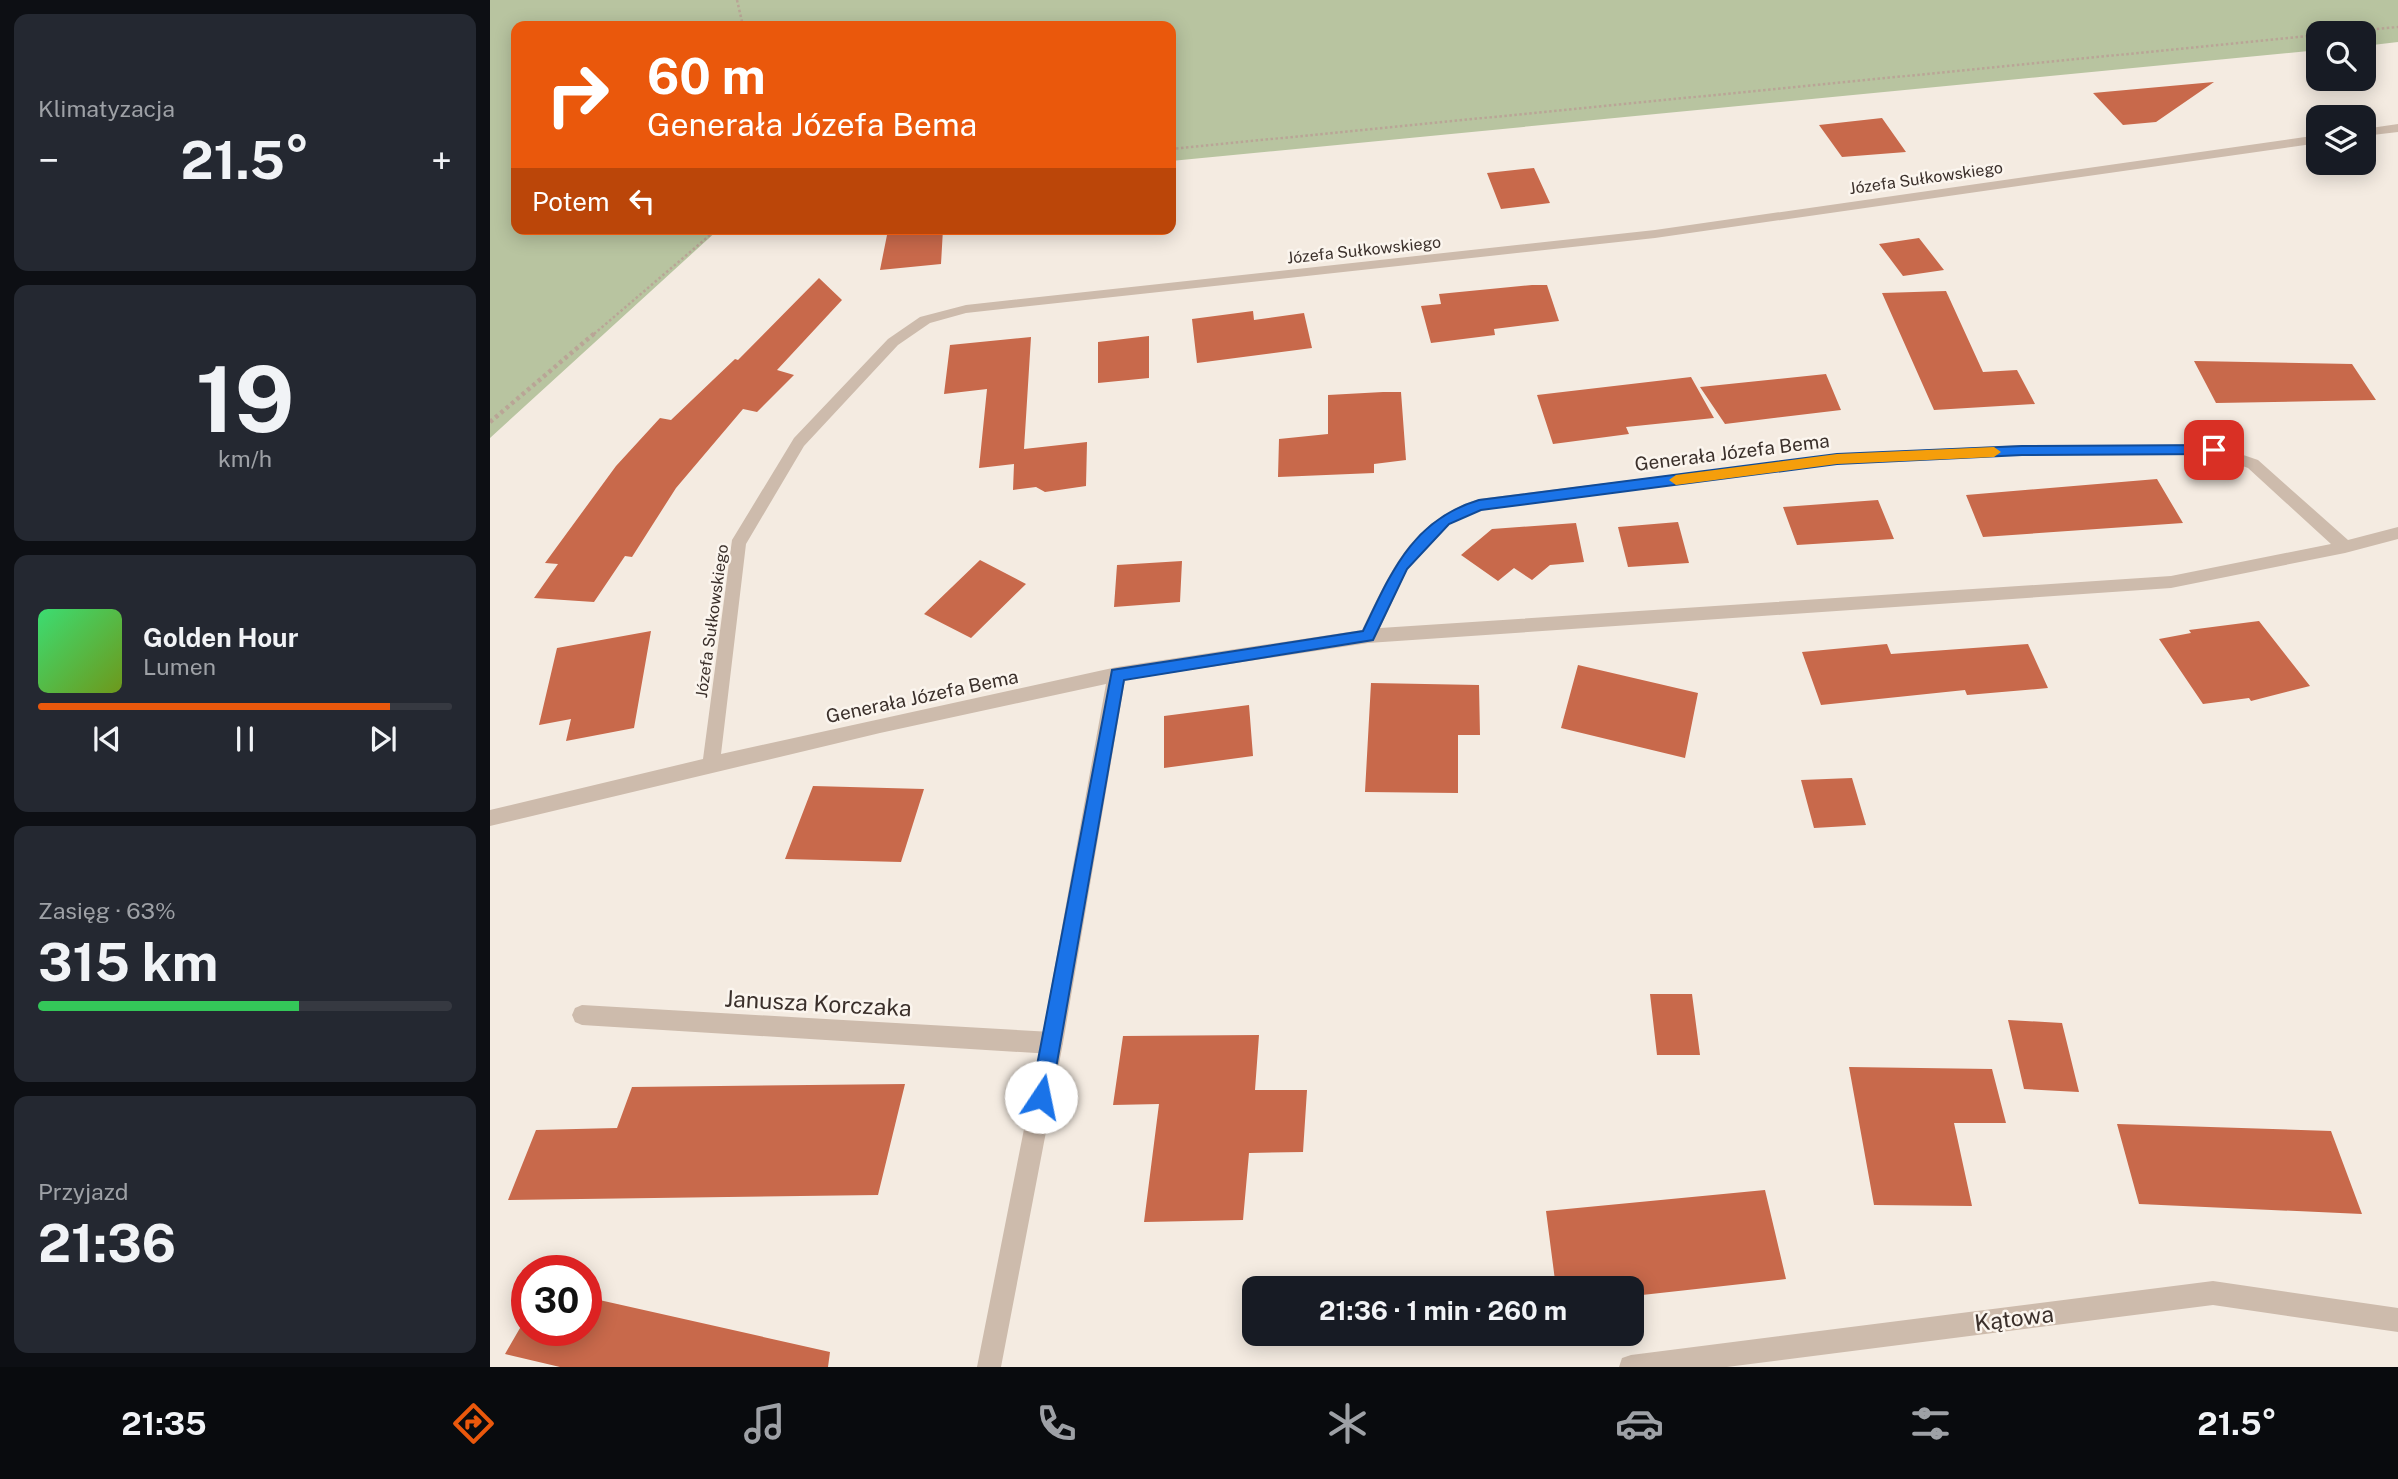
<!DOCTYPE html>
<html lang="pl">
<head>
<meta charset="utf-8">
<style>
  :root { --surface:#171b24; --page:#242831; --text:#f1f3f6; --muted:#9ea1a6; --line:#363941; --accent:#ea580c }
  body { margin:0; font-family:"Public Sans",sans-serif; background:var(--page); color:var(--text); height:100vh; display:flex; flex-direction:column; font-size:26px; white-space:nowrap }
  * { box-sizing:border-box; margin:0 }
  p { font-size:23px; color:var(--muted) }
  .icon { flex:none; width:38px; height:38px; fill:none; stroke:currentColor; stroke-width:2; stroke-linecap:round; stroke-linejoin:round }
  .map { position:relative; flex:1; overflow:hidden }
  .sheet { display:flex; flex-direction:column; gap:14px; padding:14px; background:#0d0f14; width:490px }
  .sheet>* { flex:none }
  .top-card { position:absolute; left:21px; top:21px; width:665px; height:214px; border-radius:14px; box-shadow:0 4px 18px #0003; background:#ea580c; color:#fff; overflow:hidden }
  .controls { position:absolute; left:1816px; top:21px; display:grid; gap:14px }
  .controls a { display:grid; place-items:center; width:70px; height:70px; border-radius:14px; background:var(--surface); box-shadow:0 4px 18px #0003; font-size:35px }
  .speed { position:absolute; left:21px; top:1255px; display:flex; gap:14px; font-size:35px; font-weight:700; text-align:center }
  .speed>* { display:grid; place-content:center; width:91px; height:91px; border-radius:50%; background:var(--surface); box-shadow:0 4px 18px #0003; line-height:1 }
  .speed .limit { border:10px solid #d22; background:#fff; color:#111 }
  .pin { position:absolute; display:grid; place-items:center; width:60px; height:60px; color:#fff; margin:-30px; border-radius:14px; box-shadow:0 4px 10px #0006 }
  .me { position:absolute; width:77px; margin:-38px; rotate:11deg; stroke-linejoin:round; filter:drop-shadow(0 0 5px #0008) }
  .turn { display:flex; align-items:center; gap:24px; height:147px; padding:0 21px; font-size:32px }
  .turn .icon { width:91px; height:91px; stroke-width:2.5 }
  .turn b { display:block; font-size:49px; line-height:60px }
  .then { display:flex; align-items:center; height:66px; padding:0 21px; background:#0003; gap:14px; font-size:26px }
  .big { font-size:52px; font-weight:700; line-height:1.1 }
  .sheet .tile { flex:1; display:flex; flex-direction:column; justify-content:center; gap:10px; min-width:0; padding:0 24px; border-radius:14px; background:var(--page) }
  .sheet .dial { align-items:center; gap:0 }
  .dial b { font-size:91px; line-height:1 }
  .song { display:flex; align-items:center; gap:21px }
  .cover { width:84px; height:84px; border-radius:10px; background:linear-gradient(135deg,hsl(140 70% 55%),hsl(80 70% 35%)) }
  .played { height:7px; border-radius:4px; background:linear-gradient(90deg,var(--accent) 85%,var(--line) 85%) }
  .keys { display:flex; justify-content:space-around; direction:ltr }
  .heat { display:flex; justify-content:space-between; align-items:center; font-size:38px; direction:ltr }
  .charge { height:10px; border-radius:5px; background:linear-gradient(90deg,#34c759 63%,var(--line) 0) }
  .trip { position:absolute; left:752px; top:1276px; width:402px; height:70px; border-radius:14px; background:var(--surface); box-shadow:0 4px 18px #0003; font-weight:700; line-height:70px; text-align:center }
  .tabs { display:flex; height:112px; justify-content:space-around; align-items:center; background:#090b0e; color:var(--muted) }
  .tabs .icon { width:49px; height:49px }
  .tabs .on { color:var(--accent) }
  .tabs b { font-size:32px; color:var(--text) }
  main { display:flex; flex:1; min-height:0 }
  .map>svg:first-child { display:block }
  .green { fill:#b8c4a0 }
  .building { fill:#c8694b }
  .lines { fill:none; stroke-linecap:round; stroke-linejoin:round }
  .path-far1 { stroke:#b9a596; stroke-width:2.5; stroke-dasharray:2.5 2.5; stroke-linecap:butt }
  .path { stroke:#b9a596; stroke-width:4.5; stroke-dasharray:3.5 3.5; stroke-linecap:butt }
  .lane { fill:#cdbbac; fill-rule:evenodd }
  .street { fill:#cdbbac; fill-rule:evenodd }
  .route { fill:#1a73e8; stroke:#114b97; stroke-width:2 }
  .slow { fill:#f59e0b }
  .labels { text-anchor:middle; dominant-baseline:central; stroke-width:5; stroke-linejoin:round; paint-order:stroke }
  .far-street-label { font-size:16px; fill:#3b302b; stroke:#fbf5ee }
  .street-label { font-size:19px; fill:#3b302b; stroke:#fbf5ee }
  .near-street-label { font-size:23px; fill:#3b302b; stroke:#fbf5ee }
</style>
</head>
<body>
<main>
<section class="sheet">
<div class="tile"><p>Klimatyzacja</p>
<div class="heat"><a>−</a><b class="big">21.5°</b><a>+</a></div>
</div>
<div class="tile dial"><b>19</b><p>km/h</p></div>
<div class="tile">
<div class="song"><i class="cover"></i><div><b>Golden Hour</b><p>Lumen</p></div></div>
<div class="played"></div>
<div class="keys"><svg class="icon" aria-label="previous" viewBox="0 0 24 24"><path d="M18 5L8 12l10 7zM5 5v14"/></svg><svg class="icon" aria-label="pause" viewBox="0 0 24 24"><path d="M8 5v14M16 5v14"/></svg><svg class="icon" aria-label="next" viewBox="0 0 24 24"><path d="M6 5l10 7-10 7zM19 5v14"/></svg></div>
</div>
<div class="tile"><p>Zasięg · 63%</p><b class="big">315 km</b><div class="charge"></div></div>
<div class="tile"><p>Przyjazd</p><b class="big">21:36</b></div>
</section>
<div class="map">
<svg width="1908" height="1367" viewBox="0 0 1908 1367">
  <rect width="100%" height="100%" fill="#f4ebe1"/>
  <path class="green" d="M 0,0 L 1908,0 L 1908,42 L 1874,46 L 1874,33 L 1829,33 L 1829,50 L 681,161 L 681,26 L 26,26 L 26,229 L 229,229 L 0,438 Z"/>
  <path class="building" d="M 1724,82 L 1666,122 L 1633,125 L 1603,93 Z
    M 1392,118 L 1416,152 L 1352,157 L 1329,125 Z
    M 1044,168 L 1060,203 L 1011,209 L 997,173 Z
    M 453,229 L 451,264 L 390,270 L 397,235 Z
    M 1429,238 L 1454,270 L 1413,276 L 1389,244 Z
    M 329,278 L 352,300 L 287,370 L 304,375 L 267,412 L 253,409 L 186,488 L 142,557 L 135,556 L 104,602 L 44,598 L 68,564 L 55,563 L 126,466 L 170,418 L 181,420 L 245,359 L 248,360 Z
    M 1042,285 L 1057,285 L 1069,321 L 1004,329 L 1005,335 L 941,343 L 931,306 L 951,304 L 949,294 Z
    M 1456,291 L 1493,372 L 1527,370 L 1545,404 L 1444,410 L 1392,293 Z
    M 763,311 L 764,320 L 814,313 L 822,348 L 707,363 L 702,319 Z
    M 659,336 L 659,378 L 608,383 L 608,342 Z
    M 541,337 L 534,449 L 597,442 L 596,486 L 555,492 L 546,487 L 523,490 L 524,464 L 489,468 L 497,389 L 454,394 L 460,345 Z
    M 1704,361 L 1862,364 L 1886,400 L 1726,403 Z
    M 1336,374 L 1351,410 L 1235,424 L 1210,387 Z
    M 1201,377 L 1224,418 L 1136,427 L 1139,434 L 1063,444 L 1047,395 Z
    M 893,392 L 911,392 L 916,460 L 884,464 L 884,473 L 788,477 L 789,439 L 838,434 L 838,395 Z
    M 1667,479 L 1693,523 L 1493,537 L 1476,495 Z
    M 1388,500 L 1404,539 L 1307,545 L 1293,507 Z
    M 1188,522 L 1199,563 L 1138,567 L 1128,527 Z
    M 1086,523 L 1094,562 L 1060,565 L 1042,580 L 1024,568 L 1008,581 L 971,555 L 1002,529 Z
    M 490,560 L 536,584 L 481,638 L 434,614 Z
    M 692,561 L 690,602 L 624,607 L 627,565 Z
    M 1769,621 L 1820,686 L 1761,701 L 1759,698 L 1713,704 L 1669,639 L 1701,633 L 1699,630 Z
    M 161,631 L 144,728 L 76,741 L 81,719 L 49,725 L 67,648 Z
    M 1397,644 L 1401,654 L 1538,644 L 1558,688 L 1477,695 L 1475,690 L 1331,705 L 1312,652 Z
    M 1088,665 L 1208,693 L 1195,758 L 1071,728 Z
    M 881,683 L 989,685 L 990,735 L 968,735 L 968,793 L 875,792 Z
    M 759,705 L 763,756 L 674,768 L 674,716 Z
    M 1362,778 L 1376,825 L 1324,828 L 1311,780 Z
    M 323,786 L 434,789 L 411,862 L 295,859 Z
    M 1160,994 L 1202,994 L 1210,1055 L 1167,1055 Z
    M 1518,1020 L 1572,1023 L 1589,1092 L 1534,1089 Z
    M 769,1035 L 765,1090 L 817,1090 L 813,1152 L 759,1153 L 753,1220 L 654,1222 L 669,1104 L 623,1105 L 633,1036 Z
    M 1359,1067 L 1502,1069 L 1516,1123 L 1464,1123 L 1482,1206 L 1384,1205 Z
    M 415,1084 L 388,1195 L 18,1200 L 46,1130 L 127,1128 L 142,1087 Z
    M 1627,1124 L 1841,1131 L 1872,1214 L 1649,1204 Z
    M 1275,1190 L 1296,1279 L 1143,1296 L 1143,1288 L 1066,1288 L 1056,1211 Z
    M 96,1297 L 340,1352 L 338,1367 L 70,1367 L 15,1354 L 37,1316 L 37,1330 L 96,1330 Z"/>
  <g class="lines">
    <path class="path-far1" d="M 247,0 L 253,26
      M 1847,33 L 1908,27
      M 681,149 L 1829,35
      M 104,334 L 227,229"/>
    <path class="path" d="M 0,422 L 106,332"/>
    <path class="lane" d="M 92,1005 L 562,1032 L 570,1036 L 573,1043 L 570,1050 L 562,1054 L 92,1025 L 85,1022 L 82,1015 L 85,1008 Z"/>
    <path class="street" d="M 1908,124 L 1908,132 L 1874,136 L 1874,129 Z
      M 1829,135 L 1829,143 L 1165,238 L 476,313 L 440,323 L 408,345 L 314,446 L 256,544 L 231,754 L 627,667 L 872,630 C 901,571 921,520 989,499 L 1347,454 L 1533,445 L 1724,445 L 1768,460 L 1858,540 L 1908,527 L 1908,539 L 1855,553 L 1681,588 L 878,643 L 635,680 L 573,1043 L 511,1367 L 487,1367 L 551,1043 L 616,684 L 390,733 L 0,826 L 0,810 L 213,759 L 242,540 L 304,438 L 398,339 L 430,317 L 476,305 L 1165,230 ZM 1533,455 L 1723,455 L 1758,468 L 1841,544 L 1681,576 L 890,628 L 917,570 L 960,524 L 991,510 L 1347,464 Z
      M 1723,1281 L 1908,1308 L 1908,1332 L 1723,1305 L 1237,1367 L 1129,1367 L 1132,1358 L 1141,1355 Z"/>
  </g>
  <path class="route" d="M 1724,445 L 1731,450 L 1724,454 L 1532,455 L 1347,464 L 991,510 L 959,524 L 917,569 L 883,640 L 634,680 L 561,1097 L 558,1104 L 551,1107 L 544,1104 L 541,1097 L 622,670 L 873,631 C 901,573 922,520 989,500 L 1347,454 L 1532,446 Z"/>
  <path class="slow" d="M 1504,447 L 1511,452 L 1504,457 L 1347,464 L 1186,485 L 1179,480 L 1186,475 L 1347,454 Z"/>
  <g class="labels">
    <g class="far-street-label">
      <text transform="translate(1436 178) rotate(-8)">Józefa Sułkowskiego</text>
      <text transform="translate(874 250) rotate(-6)">Józefa Sułkowskiego</text>
      <text transform="translate(222 621) rotate(-82)">Józefa Sułkowskiego</text>
    </g>
    <g class="street-label">
      <text transform="translate(1242 452) rotate(-7)">Generała Józefa Bema</text>
      <text transform="translate(432 696) rotate(-12)">Generała Józefa Bema</text>
    </g>
    <g class="near-street-label">
      <text transform="translate(328 1003) rotate(3)">Janusza Korczaka</text>
      <text transform="translate(1524 1318) rotate(-7)">Kątowa</text>
    </g>
  </g>
</svg>
<div class="controls">
<a><svg class="icon" aria-label="search" viewBox="0 0 24 24"><circle cx="10" cy="10" r="6"/><path d="M15 15l6 6"/></svg></a>
<a><svg class="icon" aria-label="layers" viewBox="0 0 24 24"><path d="M12 4l9 5-9 5-9-5zM3 14l9 5 9-5"/></svg></a>
</div>
<div class="speed"><div class="limit">30</div></div>
<div class="pin" style="left:1724px;top:450px;background:#d93025"><svg class="icon" aria-label="arrive" viewBox="0 0 24 24"><path d="M6 21V4h12l-3 4 3 4H6"/></svg></div>
<svg class="me" style="left:551px;top:1097px" viewBox="-20 -20 40 40"><circle r="19" fill="#fff"/><path d="M0-13L10 11 0 6-10 11z" fill="#1a73e8"/></svg>
<div class="trip">21:36 · 1 min · 260 m</div>
<div class="top-card">
<div class="turn"><svg class="icon" aria-label="right" viewBox="0 0 24 24"><path d="M7 20v-9h11M14 6l5 5-5 5"/></svg><div><b>60 m</b>Generała Józefa Bema</div></div>
<div class="then">Potem<svg class="icon" aria-label="left" viewBox="0 0 24 24"><path d="M17 20v-9H6M10 6l-5 5 5 5"/></svg></div>
</div>
</div>
</main>
<nav class="tabs">
<b>21:35</b>
<svg class="icon on" aria-label="directions" viewBox="0 0 24 24"><path d="M12 3l9 9-9 9-9-9zM9 14v-3h6M13 9l2 2-2 2"/></svg>
<svg class="icon" aria-label="music" viewBox="0 0 24 24"><path d="M9 18V5l10-2v13"/><circle cx="6" cy="18" r="3"/><circle cx="16" cy="16" r="3"/></svg>
<svg class="icon" aria-label="phone" viewBox="0 0 24 24"><path d="M5 4h4l2 5-3 2q2 4 5 5l2-3 5 2v4C11 20 4 13 5 4z"/></svg>
<svg class="icon" aria-label="climate" viewBox="0 0 24 24"><path d="M12 3v18M4 7l16 10M4 17L20 7"/></svg>
<svg class="icon" aria-label="car" viewBox="0 0 24 24"><path d="M5 17H2v-5l4-1 3-4h7l3 4 3 1v5h-3M9 17h6M6 11h13"/><circle cx="7" cy="17" r="2"/><circle cx="17" cy="17" r="2"/></svg>
<svg class="icon" aria-label="filters" viewBox="0 0 24 24"><path d="M4 7h16M4 17h16"/><circle cx="9" cy="7" r="2"/><circle cx="15" cy="17" r="2"/></svg>
<b>21.5°</b>
</nav>
</body>
</html>
